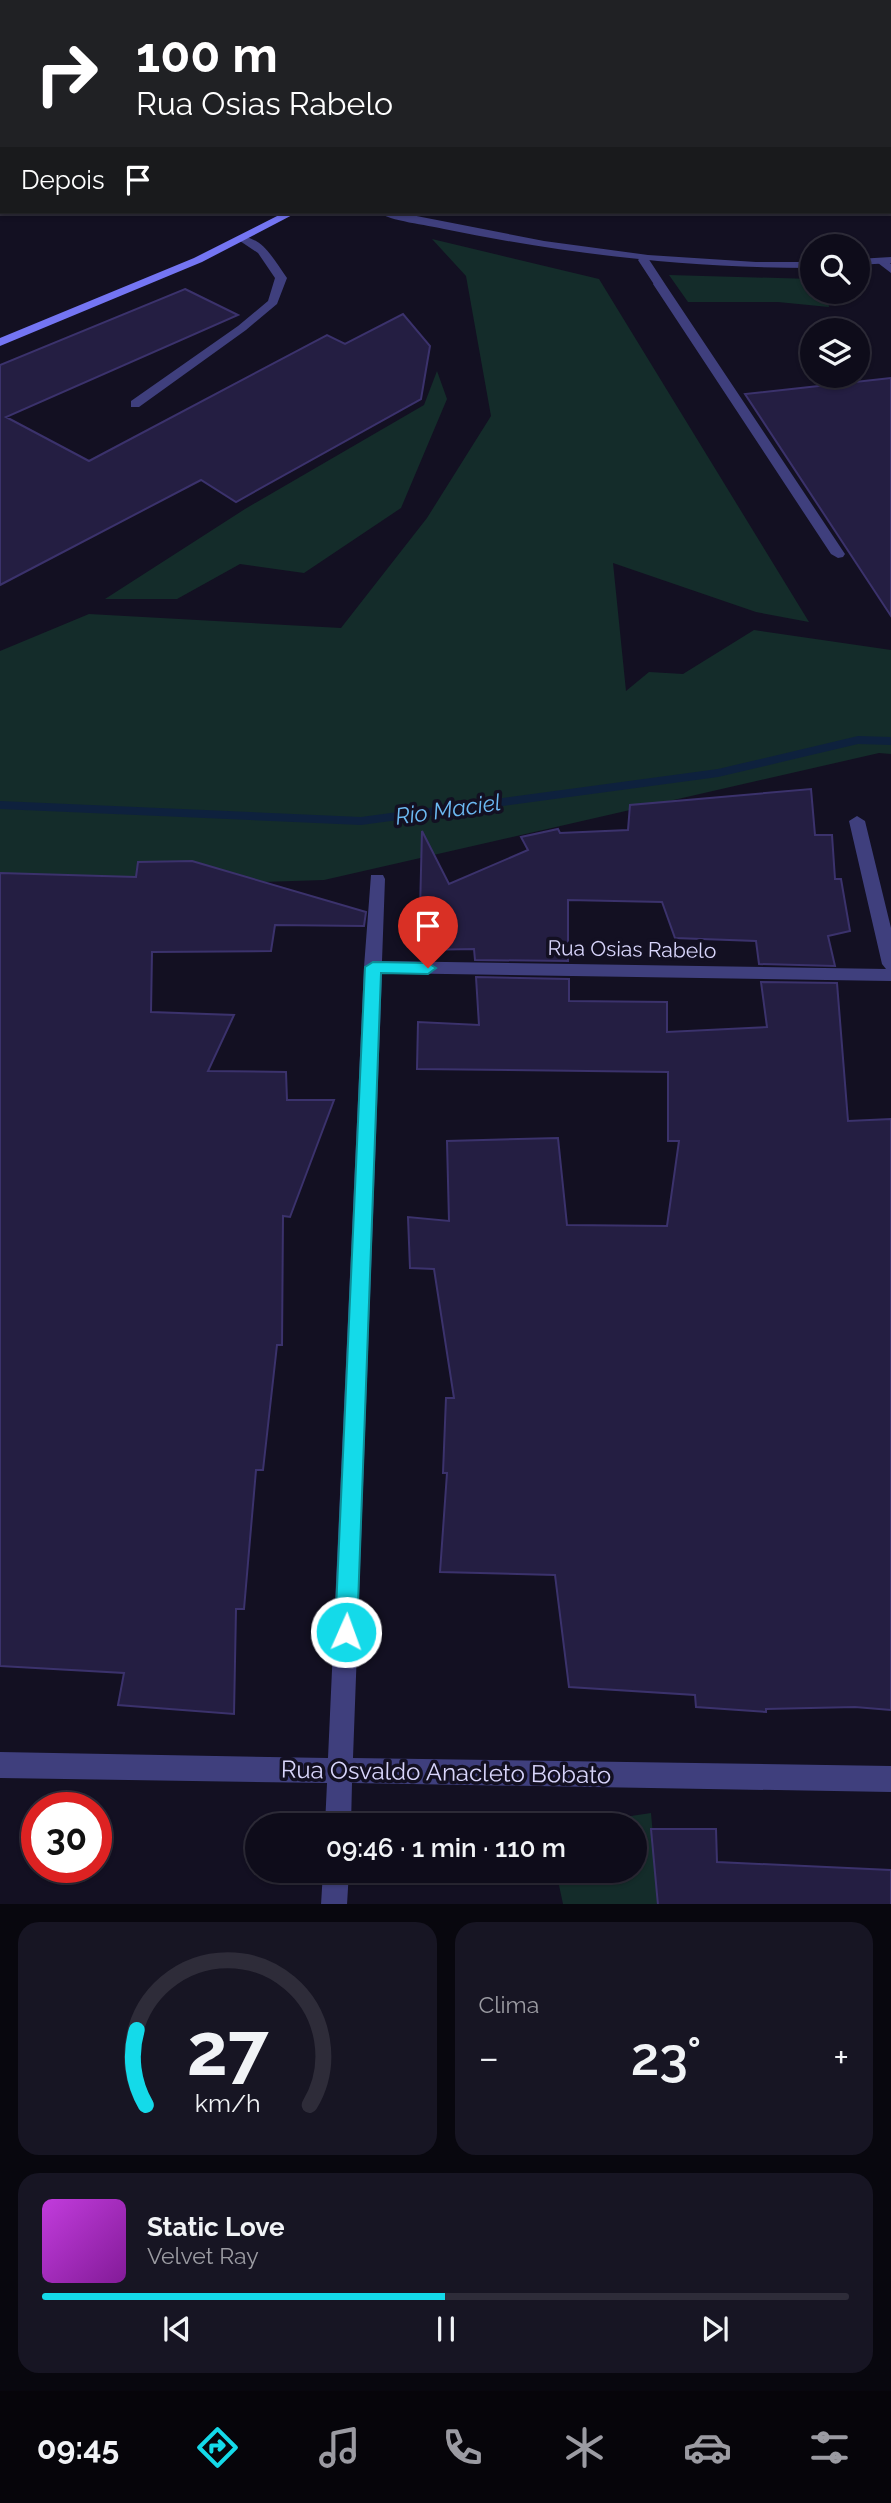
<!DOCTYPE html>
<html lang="pt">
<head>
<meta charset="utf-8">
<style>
  :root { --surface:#0e0c1a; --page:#171523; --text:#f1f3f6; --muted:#9b9ba2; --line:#2e2c39; --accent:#14dae9 }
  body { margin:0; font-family:Raleway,sans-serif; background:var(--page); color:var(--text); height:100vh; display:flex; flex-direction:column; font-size:26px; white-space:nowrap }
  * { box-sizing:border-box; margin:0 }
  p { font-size:23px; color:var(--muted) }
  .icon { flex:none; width:38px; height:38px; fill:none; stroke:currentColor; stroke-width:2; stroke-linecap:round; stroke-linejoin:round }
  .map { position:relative; height:1904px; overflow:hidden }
  .panel { display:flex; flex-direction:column; gap:18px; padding:18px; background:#08070e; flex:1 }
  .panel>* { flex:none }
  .banner { position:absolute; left:0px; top:0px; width:892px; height:214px; box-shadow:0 2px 5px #0004,0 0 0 2px var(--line); background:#202124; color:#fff; overflow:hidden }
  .fabs { position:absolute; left:800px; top:234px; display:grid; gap:14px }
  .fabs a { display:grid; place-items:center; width:70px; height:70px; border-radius:50%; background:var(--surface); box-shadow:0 2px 5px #0004,0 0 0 2px var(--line); font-size:35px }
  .speed { position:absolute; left:21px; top:1792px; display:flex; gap:14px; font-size:35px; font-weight:700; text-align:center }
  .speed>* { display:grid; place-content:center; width:91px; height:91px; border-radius:50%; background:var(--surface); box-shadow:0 2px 5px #0004,0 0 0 2px var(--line); line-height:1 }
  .speed .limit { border:10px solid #d22; background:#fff; color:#111 }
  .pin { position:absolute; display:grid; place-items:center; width:60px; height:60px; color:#fff; margin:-72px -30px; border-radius:50% 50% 50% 0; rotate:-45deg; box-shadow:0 0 7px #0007 }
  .pin .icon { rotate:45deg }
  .me { position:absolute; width:77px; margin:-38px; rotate:2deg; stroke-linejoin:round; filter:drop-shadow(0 0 5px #0008) }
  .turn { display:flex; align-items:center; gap:24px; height:147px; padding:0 21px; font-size:32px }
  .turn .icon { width:91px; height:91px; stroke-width:2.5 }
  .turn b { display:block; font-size:49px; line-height:60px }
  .then { display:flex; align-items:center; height:66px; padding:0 21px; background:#0003; gap:14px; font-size:26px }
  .big { font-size:52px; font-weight:600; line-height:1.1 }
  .panel .widget { flex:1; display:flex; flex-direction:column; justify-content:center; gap:10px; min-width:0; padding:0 24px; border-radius:21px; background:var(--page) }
  .panel .dial { align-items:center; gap:0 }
  .dial svg { height:182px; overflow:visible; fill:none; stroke:var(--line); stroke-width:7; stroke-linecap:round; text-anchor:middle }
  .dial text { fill:var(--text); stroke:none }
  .song { display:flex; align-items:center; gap:21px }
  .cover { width:84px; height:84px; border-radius:10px; background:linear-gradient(135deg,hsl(290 70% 55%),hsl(290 70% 35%)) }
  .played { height:7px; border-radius:4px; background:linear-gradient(90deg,var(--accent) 50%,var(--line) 50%) }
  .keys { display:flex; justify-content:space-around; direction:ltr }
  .heat { display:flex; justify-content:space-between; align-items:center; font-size:38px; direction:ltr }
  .panel .tiles { flex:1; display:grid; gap:18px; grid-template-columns:1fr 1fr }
  .widget:last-child { grid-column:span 2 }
  .trip { position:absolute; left:245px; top:1813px; width:402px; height:70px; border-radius:35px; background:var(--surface); box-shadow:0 2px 5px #0004,0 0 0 2px var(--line); font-weight:600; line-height:70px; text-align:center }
  .tab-bar { display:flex; height:112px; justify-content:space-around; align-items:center; background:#06050a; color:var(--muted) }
  .tab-bar .icon { width:49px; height:49px }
  .tab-bar .active { color:var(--accent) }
  .tab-bar b { font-size:32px; color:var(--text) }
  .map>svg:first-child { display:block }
  .green { fill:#142c2a }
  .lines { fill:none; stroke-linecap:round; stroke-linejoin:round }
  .stream { fill:#0e213d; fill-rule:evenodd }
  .building { fill:#241e42; stroke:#3b326c; stroke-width:2 }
  .service { fill:#3f3f7d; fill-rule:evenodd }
  .minor { fill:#3f3f7d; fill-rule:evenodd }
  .tertiary { fill:#3f3f7d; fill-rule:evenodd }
  .secondary { fill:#7475f3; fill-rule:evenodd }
  .route { fill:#14dae9; stroke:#0d8e97; stroke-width:2 }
  .labels { text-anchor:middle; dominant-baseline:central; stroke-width:7; stroke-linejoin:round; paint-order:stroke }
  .street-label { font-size:21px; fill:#d8d5fb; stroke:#131022 }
  .water-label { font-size:23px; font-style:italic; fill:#6cb9f2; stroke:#131022 }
  .near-street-label { font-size:24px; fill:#d8d5fb; stroke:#131022 }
</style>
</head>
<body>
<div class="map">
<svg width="891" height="1905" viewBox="0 0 891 1905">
  <rect width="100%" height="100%" fill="#131022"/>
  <path class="green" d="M 412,0 L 891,0 L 891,105 L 891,2 Z
    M 432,239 L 599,279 L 809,622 L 756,612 L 613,563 L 626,691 L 649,672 L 683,674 L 754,630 L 891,650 L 891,754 L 879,753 L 324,880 L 0,890 L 0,651 L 89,614 L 341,628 L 427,518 L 491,416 L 466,276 Z
    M 669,275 L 812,279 L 812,292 L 845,292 L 827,294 L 829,307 L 778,302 L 688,302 Z
    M 437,371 L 447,399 L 401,508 L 304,573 L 240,564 L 177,599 L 105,599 L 245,509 L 424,405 Z
    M 651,1813 L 659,1904 L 563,1904 L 556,1871 L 635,1871 L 635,1825 L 571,1825 Z"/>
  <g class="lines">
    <path class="stream" d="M 858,736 L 891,737 L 891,745 L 858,744 L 718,777 L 361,825 L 0,809 L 0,801 L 361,817 L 718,769 Z"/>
  </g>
  <path class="building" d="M 185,289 L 238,315 L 6,417 L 89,461 L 327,335 L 345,344 L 403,314 L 430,346 L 421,399 L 236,502 L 201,480 L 0,585 L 0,365 Z
    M 891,378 L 891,616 L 745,394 Z
    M 811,789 L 815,835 L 832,835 L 835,879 L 841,879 L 850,931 L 828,936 L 835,966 L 759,964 L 756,941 L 675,938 L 662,902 L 568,900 L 568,961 L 475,960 L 474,949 L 419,950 L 422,831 L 449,884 L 528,850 L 521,837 L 558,829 L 560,833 L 628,830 L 630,805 Z
    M 192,861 L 366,912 L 364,926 L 275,925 L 271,951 L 152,952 L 151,1012 L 234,1015 L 208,1071 L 286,1072 L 287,1100 L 334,1100 L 290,1217 L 283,1216 L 282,1345 L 277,1345 L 263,1470 L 256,1470 L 244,1609 L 236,1609 L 234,1714 L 118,1705 L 124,1673 L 0,1666 L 0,873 L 136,877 L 138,862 Z
    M 476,977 L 569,979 L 569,1001 L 667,1002 L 667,1032 L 767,1027 L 761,982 L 837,983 L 848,1121 L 891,1119 L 891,1710 L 855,1707 L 766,1709 L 766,1712 L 696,1707 L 695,1695 L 569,1687 L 555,1575 L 440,1572 L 447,1473 L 443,1473 L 446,1398 L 454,1398 L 434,1269 L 410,1268 L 408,1217 L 449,1221 L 447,1141 L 558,1138 L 567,1225 L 667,1226 L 679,1141 L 668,1141 L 668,1072 L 417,1069 L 418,1022 L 479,1025 Z
    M 651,1829 L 716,1829 L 717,1862 L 891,1870 L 891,1905 L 658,1905 Z"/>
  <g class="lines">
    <path class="service" d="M 100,0 L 111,0 L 112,2 L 101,2 Z
      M 240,237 C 262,235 276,263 287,278 L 277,304 L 246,330 L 139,407 L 131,407 L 131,401 L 238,326 L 268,301 L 275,278 L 258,253 L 240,241 Z
      M 655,282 L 665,284 L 845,554 L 843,557 L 838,558 L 831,554 L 653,284 Z"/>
    <path class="minor" d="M 640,258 L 648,258 L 665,284 L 663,286 L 655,286 L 638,260 Z
      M 878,259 L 886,259 L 891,264 L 891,273 L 878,263 Z
      M 857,816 L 865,821 L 891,928 L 891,981 L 382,973 L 353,1758 L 891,1766 L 891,1792 L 352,1783 L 351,1825 L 325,1825 L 327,1783 L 0,1778 L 0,1752 L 328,1758 L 364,967 L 371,875 L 383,875 L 385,879 L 382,961 L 886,969 L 882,964 L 849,821 Z
      M 323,1871 L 349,1871 L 347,1905 L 321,1905 Z"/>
    <path class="tertiary" d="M 378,212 L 396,212 L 544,241 L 648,255 L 756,262 L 812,262 L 812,268 C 687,268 567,254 444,229 C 428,225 389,221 378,212 Z
      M 891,257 L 891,263 L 858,265 L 858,259 Z"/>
    <path class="secondary" d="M 385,0 L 394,0 L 395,2 L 386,2 Z
      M 285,212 L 298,212 L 202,262 L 0,346 L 0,338 L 194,258 Z"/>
  </g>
  <path class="route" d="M 373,962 L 428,963 L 436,968 L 428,974 L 381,973 L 357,1632 L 353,1639 L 346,1642 L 338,1639 L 335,1632 L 365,967 Z"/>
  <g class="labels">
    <g class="street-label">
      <text transform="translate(632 949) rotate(1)">Rua Osias Rabelo</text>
    </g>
    <g class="water-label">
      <text transform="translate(448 809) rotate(-8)">Rio Maciel</text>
    </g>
    <g class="near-street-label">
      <text transform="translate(446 1772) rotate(1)">Rua Osvaldo Anacleto Bobato</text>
    </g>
  </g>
</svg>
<div class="fabs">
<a><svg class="icon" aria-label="search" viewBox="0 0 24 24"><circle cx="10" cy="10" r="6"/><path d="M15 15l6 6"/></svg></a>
<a><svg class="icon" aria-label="layers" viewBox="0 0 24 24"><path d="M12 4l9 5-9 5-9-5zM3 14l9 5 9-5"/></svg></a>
</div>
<div class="speed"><div class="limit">30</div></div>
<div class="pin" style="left:428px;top:968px;background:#d93025"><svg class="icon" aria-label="arrive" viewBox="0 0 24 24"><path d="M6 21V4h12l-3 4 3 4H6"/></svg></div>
<svg class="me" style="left:346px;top:1632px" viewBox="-20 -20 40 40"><circle r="17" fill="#14dae9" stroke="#fff" stroke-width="3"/><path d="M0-11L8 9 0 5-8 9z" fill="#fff"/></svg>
<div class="trip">09:46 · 1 min · 110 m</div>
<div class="banner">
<div class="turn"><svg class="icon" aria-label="right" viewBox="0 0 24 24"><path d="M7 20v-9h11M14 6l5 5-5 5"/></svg><div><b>100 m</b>Rua Osias Rabelo</div></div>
<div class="then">Depois<svg class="icon" aria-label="arrive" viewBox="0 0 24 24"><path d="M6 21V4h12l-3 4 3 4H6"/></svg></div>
</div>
</div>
<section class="panel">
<div class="tiles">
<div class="widget dial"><svg viewBox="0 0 100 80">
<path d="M14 69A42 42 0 1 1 86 69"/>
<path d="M14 69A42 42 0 0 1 10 36" stroke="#14dae9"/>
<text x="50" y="56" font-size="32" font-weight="700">27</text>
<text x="50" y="72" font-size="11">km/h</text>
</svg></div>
<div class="widget"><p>Clima</p>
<div class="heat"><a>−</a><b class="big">23°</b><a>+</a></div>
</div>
<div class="widget">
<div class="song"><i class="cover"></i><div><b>Static Love</b><p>Velvet Ray</p></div></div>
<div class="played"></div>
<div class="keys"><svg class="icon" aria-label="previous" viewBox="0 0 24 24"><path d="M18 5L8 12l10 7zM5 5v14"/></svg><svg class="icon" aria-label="pause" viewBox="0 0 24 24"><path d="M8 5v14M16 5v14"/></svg><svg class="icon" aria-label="next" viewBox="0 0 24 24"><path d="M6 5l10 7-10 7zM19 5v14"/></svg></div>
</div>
</div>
</section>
<nav class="tab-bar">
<b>09:45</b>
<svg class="icon active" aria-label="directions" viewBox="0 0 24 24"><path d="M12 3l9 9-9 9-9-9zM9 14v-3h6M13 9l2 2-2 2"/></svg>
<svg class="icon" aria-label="music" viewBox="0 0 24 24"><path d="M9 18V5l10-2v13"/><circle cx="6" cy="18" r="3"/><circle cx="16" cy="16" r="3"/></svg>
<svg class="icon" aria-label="phone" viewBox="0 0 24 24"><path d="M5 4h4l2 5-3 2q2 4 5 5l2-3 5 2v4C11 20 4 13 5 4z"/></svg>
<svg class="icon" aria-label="climate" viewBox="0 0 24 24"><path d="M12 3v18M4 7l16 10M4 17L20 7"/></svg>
<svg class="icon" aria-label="car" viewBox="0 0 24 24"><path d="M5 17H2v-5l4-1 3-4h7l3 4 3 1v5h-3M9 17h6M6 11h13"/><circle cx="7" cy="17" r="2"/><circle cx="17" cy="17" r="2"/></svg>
<svg class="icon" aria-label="filters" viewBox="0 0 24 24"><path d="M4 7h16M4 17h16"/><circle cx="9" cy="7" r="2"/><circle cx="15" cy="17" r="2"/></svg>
</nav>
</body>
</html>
